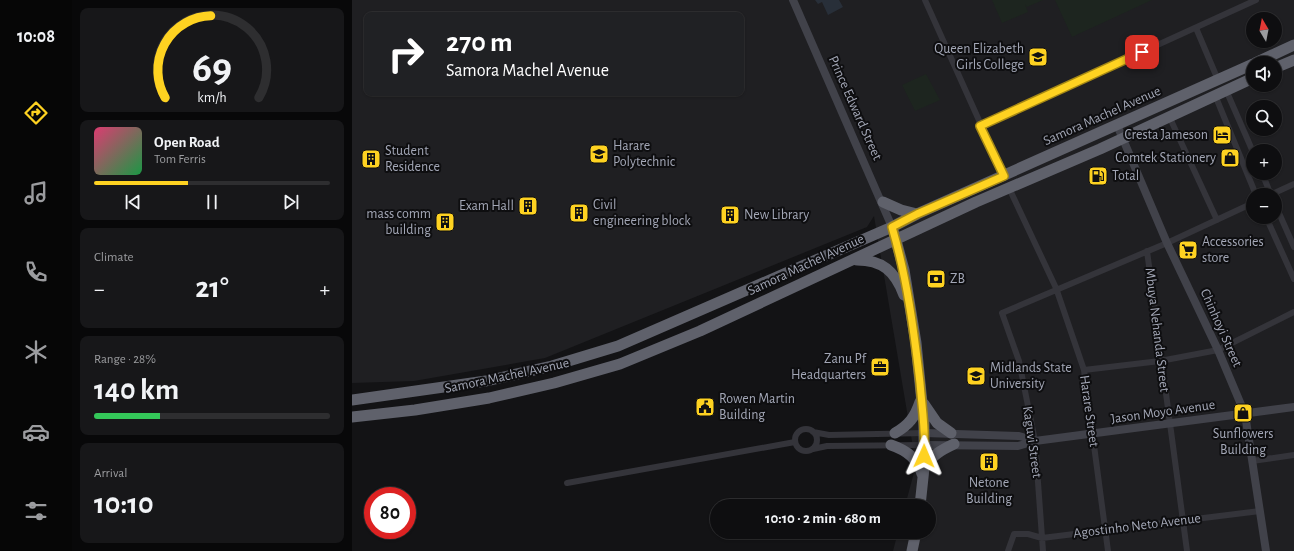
<!DOCTYPE html>
<html lang="en">
<head>
<meta charset="utf-8">
<style>
  :root { --surface:#0e0e10; --page:#171719; --text:#f1f3f6; --muted:#9b9c9f; --line:#2e2e30; --accent:#fed221 }
  body { margin:0; font-family:"Alegreya Sans",sans-serif; background:var(--page); color:var(--text); height:100vh; display:flex; flex-direction:column; font-size:15px; white-space:nowrap }
  * { box-sizing:border-box; margin:0 }
  p { font-size:13px; color:var(--muted) }
  .icon { flex:none; width:22px; height:22px; fill:none; stroke:currentColor; stroke-width:2; stroke-linecap:round; stroke-linejoin:round }
  .map { position:relative; flex:1; overflow:hidden }
  .side { display:flex; flex-direction:column; gap:8px; padding:8px; background:#080809; width:280px }
  .side>* { flex:none }
  .top-card { position:absolute; left:12px; top:12px; width:380px; height:84px; border-radius:8px; box-shadow:0 1px 3px #0004,0 0 0 1px var(--line); background:#202124; color:#fff; overflow:hidden }
  .needle { width:26px; rotate:350deg }
  .fabs { position:absolute; left:894px; top:12px; display:grid; gap:8px }
  .fabs a { display:grid; place-items:center; width:36px; height:36px; border-radius:50%; background:var(--surface); box-shadow:0 1px 3px #0004,0 0 0 1px var(--line); font-size:20px }
  .speed { position:absolute; left:12px; top:487px; display:flex; gap:8px; font-size:20px; font-weight:700; text-align:center }
  .speed>* { display:grid; place-content:center; width:52px; height:52px; border-radius:50%; background:var(--surface); box-shadow:0 1px 3px #0004,0 0 0 1px var(--line); line-height:1 }
  .speed .limit { border:6px solid #d22; background:#fff; color:#111 }
  .pin { position:absolute; display:grid; place-items:center; width:34px; height:34px; color:#fff; margin:-17px; border-radius:8px; box-shadow:0 2px 6px #0006 }
  .me { position:absolute; width:44px; margin:-22px; rotate:1deg; stroke-linejoin:round; filter:drop-shadow(0 0 3px #0008) }
  .turn { display:flex; align-items:center; gap:14px; height:84px; padding:0 16px; font-size:18px }
  .turn .icon { width:52px; height:52px; stroke-width:2.5 }
  .turn b { display:block; font-size:28px; line-height:34px }
  .big { font-size:30px; font-weight:600; line-height:1.1 }
  .side .widget { flex:1; display:flex; flex-direction:column; justify-content:center; gap:6px; min-width:0; padding:0 14px; border-radius:8px; background:var(--page) }
  .side .dial { align-items:center; gap:0 }
  .dial svg { height:104px; overflow:visible; fill:none; stroke:var(--line); stroke-width:7; stroke-linecap:round; text-anchor:middle }
  .dial text { fill:var(--text); stroke:none }
  .song { display:flex; align-items:center; gap:12px }
  .cover { width:48px; height:48px; border-radius:6px; background:linear-gradient(135deg,hsl(340 70% 55%),hsl(140 70% 35%)) }
  .played { height:4px; border-radius:2px; background:linear-gradient(90deg,var(--accent) 40%,var(--line) 40%) }
  .keys { display:flex; justify-content:space-around; direction:ltr }
  .heat { display:flex; justify-content:space-between; align-items:center; font-size:22px; direction:ltr }
  .charge { height:6px; border-radius:3px; background:linear-gradient(90deg,#34c759 28%,var(--line) 0) }
  .trip { position:absolute; left:358px; top:499px; width:226px; height:40px; border-radius:20px; background:var(--surface); box-shadow:0 1px 3px #0004,0 0 0 1px var(--line); font-weight:600; line-height:40px; text-align:center }
  main { display:flex; flex:1; min-height:0 }
  .tab-bar { display:flex; flex-direction:column; width:72px; justify-content:space-around; align-items:center; background:#060606; color:var(--muted) }
  .tab-bar .icon { width:28px; height:28px }
  .tab-bar .on { color:var(--accent) }
  .tab-bar b { font-size:18px; color:var(--text) }
  .map>svg:first-child { display:block }
  .built { fill:#1f1f22; fill-rule:evenodd }
  .green { fill:#1d251f }
  .water { fill:#282f39 }
  .lines { fill:none; stroke-linecap:round; stroke-linejoin:round }
  .street { stroke:#34343a; stroke-width:6 }
  .secondary { stroke:#41424a; stroke-width:8 }
  .highway { stroke:#5f616b; stroke-width:11 }
  .route-casing { stroke:#a58815; stroke-width:10 }
  .route { stroke:#fed221; stroke-width:7 }
  .labels { text-anchor:middle; dominant-baseline:central; stroke-width:4; stroke-linejoin:round; paint-order:stroke }
  .poi-label { font-size:14px; fill:#a3a7b6; stroke:#0e0e10; text-anchor:start }
  .street-label { font-size:14px; fill:#a3a7b6; stroke:#0e0e10 }
</style>
</head>
<body>
<main>
<nav class="tab-bar">
<b>10:08</b>
<svg class="icon on" aria-label="directions" viewBox="0 0 24 24"><path d="M12 3l9 9-9 9-9-9zM9 14v-3h6M13 9l2 2-2 2"/></svg>
<svg class="icon" aria-label="music" viewBox="0 0 24 24"><path d="M9 18V5l10-2v13"/><circle cx="6" cy="18" r="3"/><circle cx="16" cy="16" r="3"/></svg>
<svg class="icon" aria-label="phone" viewBox="0 0 24 24"><path d="M5 4h4l2 5-3 2q2 4 5 5l2-3 5 2v4C11 20 4 13 5 4z"/></svg>
<svg class="icon" aria-label="climate" viewBox="0 0 24 24"><path d="M12 3v18M4 7l16 10M4 17L20 7"/></svg>
<svg class="icon" aria-label="car" viewBox="0 0 24 24"><path d="M5 17H2v-5l4-1 3-4h7l3 4 3 1v5h-3M9 17h6M6 11h13"/><circle cx="7" cy="17" r="2"/><circle cx="17" cy="17" r="2"/></svg>
<svg class="icon" aria-label="filters" viewBox="0 0 24 24"><path d="M4 7h16M4 17h16"/><circle cx="9" cy="7" r="2"/><circle cx="15" cy="17" r="2"/></svg>
</nav>
<section class="side">
<div class="widget dial"><svg viewBox="0 0 100 80">
<path d="M14 69A42 42 0 1 1 86 69"/>
<path d="M14 69A42 42 0 0 1 49 6" stroke="#fed221"/>
<text x="50" y="56" font-size="32" font-weight="700">69</text>
<text x="50" y="72" font-size="11">km/h</text>
</svg></div>
<div class="widget">
<div class="song"><i class="cover"></i><div><b>Open Road</b><p>Tom Ferris</p></div></div>
<div class="played"></div>
<div class="keys"><svg class="icon" aria-label="previous" viewBox="0 0 24 24"><path d="M18 5L8 12l10 7zM5 5v14"/></svg><svg class="icon" aria-label="pause" viewBox="0 0 24 24"><path d="M8 5v14M16 5v14"/></svg><svg class="icon" aria-label="next" viewBox="0 0 24 24"><path d="M6 5l10 7-10 7zM19 5v14"/></svg></div>
</div>
<div class="widget"><p>Climate</p>
<div class="heat"><a>−</a><b class="big">21°</b><a>+</a></div>
</div>
<div class="widget"><p>Range · 28%</p><b class="big">140 km</b><div class="charge"></div></div>
<div class="widget"><p>Arrival</p><b class="big">10:10</b></div>
</section>
<div class="map">
<svg width="942" height="551" viewBox="0 0 942 551">
  <rect width="100%" height="100%" fill="#131315"/>
  <path class="built" d="M 0,0 L 942,0 L 942,551 L 541,551 L 546,532 L 577,532 L 577,506 L 553,506 L 564,465 L 522,216 L 515,227 L 193,358 L 62,381 L 0,383 ZM 15,15 L 389,15 L 389,93 L 15,93 ZM 901,19 L 923,19 L 923,41 L 901,41 ZM 901,63 L 923,63 L 923,85 L 901,85 ZM 901,107 L 923,107 L 923,129 L 901,129 ZM 901,151 L 923,151 L 923,173 L 901,173 ZM 901,195 L 923,195 L 923,217 L 901,217 Z"/>
  <path class="green" d="M 640,0 L 691,0 L 675,7 L 673,4 L 676,12 L 650,23 Z
    M 703,0 L 800,0 L 720,37 Z
    M 574,74 L 588,100 L 563,111 L 550,85 Z"/>
  <path class="water" d="M 463,0 L 487,0 L 491,7 L 476,15 L 470,2 L 466,4 Z"/>
  <g class="lines">
    <path class="street" d="M 573,0 L 652,176
      M 844,28 L 866,80
      M 874,90 L 901,152
      M 863,95 L 904,195
      M 817,116 L 865,220
      M 628,126 L 904,0
      M 910,173 L 919,195
      M 657,188 L 704,288 L 732,370 L 756,551
      M 918,195 L 942,184
      M 923,204 L 942,247
      M 914,217 L 942,279
      M 795,251 L 835,551
      M 732,370 L 808,361 L 866,350 L 942,312
      M443 440a11 11 0 1 1 22 0a11 11 0 1 1-22 0Z
      M 461,432 L 477,435 L 573,433
      M 461,449 L 475,446 L 573,445
      M 900,461 L 942,455
      M 215,483 L 443,442
      M 656,551 L 662,534 L 676,534 L 690,538 L 908,511
      M 691,551 L 683,441 L 667,361 L 650,313 L 815,243 L 901,203"/>
    <path class="secondary" d="M 441,0 L 540,227
      M 765,125 L 815,243 L 866,350 L 893,414 L 914,551
      M 573,433 L 667,436 L 682,440
      M 573,445 L 666,446 L 683,441 L 942,407"/>
    <path class="highway" d="M 903,63 L 942,45
      M 923,68 L 942,60
      M 531,202 L 549,210 L 565,214
      M 542,233 L 552,270 L 564,343 L 572,423 L 572,468 L 568,506
      M 505,260 C 530,260 543,271 552,295
      M 0,400 L 134,381 L 200,366 L 266,346 L 540,227 L 565,214 L 901,64
      M 572,404 L 585,423 L 599,433
      M 0,417 L 63,410 L 137,398 L 202,383 L 268,364 L 348,331 L 624,202 L 748,149 L 901,78
      M 543,433 C 557,425 563,417 568,402
      M 539,445 C 554,450 566,458 570,474
      M 572,468 C 579,456 589,450 602,444
      M 560,551 L 564,532"/>
  </g>
  <g class="lines">
    <g class="route-casing">
      <path id="route" d="M 572,456 C 574,432 570,408 568,383 C 562,331 555,278 540,227 L 565,214 L 652,176 L 628,126 L 790,52"/>
    </g>
    <use href="#route" class="route"/>
  </g>
  <defs>
    <g id="university-square" transform="scale(1)"><rect x="-9" y="-9" width="18" height="18" rx="4" fill="#fed221" stroke="#0e0e10"/><path d="M0-5L7-2L0 1L-7-2ZM-4 1L0 2.5L4 1V4Q0 6-4 4Z" fill="#111"/></g>
    <g id="hotel-square" transform="scale(1)"><rect x="-9" y="-9" width="18" height="18" rx="4" fill="#fed221" stroke="#0e0e10"/><path d="M-6-4.5h1.5V1H6V5H4.5V3h-9V5H-6ZM-4 0a1.8 1.8 0 1 1 3.6 0ZM.5 0V-2.5h3Q6-2.5 6 0Z" fill="#111"/></g>
    <g id="shop-square" transform="scale(1)"><rect x="-9" y="-9" width="18" height="18" rx="4" fill="#fed221" stroke="#0e0e10"/><path d="M-5-2.5h2.3a2.7 3.5 0 0 1 5.4 0H5L5.5 6h-11ZM-1.5-2.5h3a1.5 2.3 0 0 0-3 0Z" fill="#111"/></g>
    <g id="building-square" transform="scale(1)"><rect x="-9" y="-9" width="18" height="18" rx="4" fill="#fed221" stroke="#0e0e10"/><path d="M-4-6H4V6H1V3H-1V6H-4ZM-2.5-4.3h1.7v1.8h-1.7ZM.8-4.3h1.7v1.8H.8ZM-2.5-1h1.7V.8h-1.7ZM.8-1h1.7V.8H.8Z" fill="#111"/></g>
    <g id="fuel-square" transform="scale(1)"><rect x="-9" y="-9" width="18" height="18" rx="4" fill="#fed221" stroke="#0e0e10"/><path d="M-5.5-6h7V0h2V4h1.3V-2.5L3-4.5l.8-.8L6-3V5H2.5V1h-1V6h-7ZM-4.2-4.7v3.2H.2V-4.7Z" fill="#111"/></g>
    <g id="supermarket-square" transform="scale(1)"><rect x="-9" y="-9" width="18" height="18" rx="4" fill="#fed221" stroke="#0e0e10"/><path d="M-6-5.5h2.5l.6 2H6L4.5 2H-2.5L-4.4-4H-6ZM-1.5 3.2a1.3 1.3 0 1 0 .1 0ZM3 3.2a1.3 1.3 0 1 0 .1 0Z" fill="#111"/></g>
    <g id="bank-square" transform="scale(1)"><rect x="-9" y="-9" width="18" height="18" rx="4" fill="#fed221" stroke="#0e0e10"/><path d="M-6-4H6V4H-6ZM0-2.3a2.3 2.3 0 1 0 0 4.6a2.3 2.3 0 1 0 0-4.6Z" fill="#111"/></g>
    <g id="office-square" transform="scale(1)"><rect x="-9" y="-9" width="18" height="18" rx="4" fill="#fed221" stroke="#0e0e10"/><path d="M-6-3h4V-5.5h4V-3h4V5H-6ZM-1-4.5V-3h2v-1.5ZM-6 0V1H6V0Z" fill="#111"/></g>
    <g id="civic-square" transform="scale(1)"><rect x="-9" y="-9" width="18" height="18" rx="4" fill="#fed221" stroke="#0e0e10"/><path d="M-.6-6.5H3V-4.5H.6V-3L4-1V1h2V6H-6V1h2V-1L-.6-3ZM-1.2 2.5V6h2.4V2.5Z" fill="#111"/></g>
  </defs>
  <g fill-rule="evenodd">
    <use href="#university-square" x="686" y="57"/>
    <use href="#hotel-square" x="870" y="135"/>
    <use href="#university-square" x="247" y="154"/>
    <use href="#shop-square" x="878" y="158"/>
    <use href="#building-square" x="19" y="159"/>
    <use href="#fuel-square" x="746" y="176"/>
    <use href="#building-square" x="176" y="206"/>
    <use href="#building-square" x="227" y="213"/>
    <use href="#building-square" x="378" y="215"/>
    <use href="#building-square" x="93" y="222"/>
    <use href="#supermarket-square" x="836" y="250"/>
    <use href="#bank-square" x="584" y="279"/>
    <use href="#office-square" x="528" y="367"/>
    <use href="#university-square" x="624" y="376"/>
    <use href="#civic-square" x="353" y="407"/>
    <use href="#shop-square" x="891" y="413"/>
    <use href="#building-square" x="637" y="462"/>
  </g>
  <g class="labels">
    <g class="poi-label">
      <text x="672" y="49" text-anchor="end">Queen Elizabeth<tspan x="672" dy="16">Girls College</tspan></text>
      <text x="856" y="135" text-anchor="end">Cresta Jameson</text>
      <text x="261" y="146">Harare<tspan x="261" dy="16">Polytechnic</tspan></text>
      <text x="33" y="151">Student<tspan x="33" dy="16">Residence</tspan></text>
      <text x="864" y="158" text-anchor="end">Comtek Stationery</text>
      <text x="760" y="176">Total</text>
      <text x="241" y="205">Civil<tspan x="241" dy="16">engineering block</tspan></text>
      <text x="162" y="206" text-anchor="end">Exam Hall</text>
      <text x="79" y="214" text-anchor="end">mass comm<tspan x="79" dy="16">building</tspan></text>
      <text x="392" y="215">New Library</text>
      <text x="850" y="242">Accessories<tspan x="850" dy="16">store</tspan></text>
      <text x="598" y="279">ZB</text>
      <text x="514" y="359" text-anchor="end">Zanu Pf<tspan x="514" dy="16">Headquarters</tspan></text>
      <text x="638" y="368">Midlands State<tspan x="638" dy="16">University</tspan></text>
      <text x="367" y="399">Rowen Martin<tspan x="367" dy="16">Building</tspan></text>
      <text x="891" y="434" text-anchor="middle">Sunflowers<tspan x="891" dy="16">Building</tspan></text>
      <text x="637" y="483" text-anchor="middle">Netone<tspan x="637" dy="16">Building</tspan></text>
    </g>
    <g class="street-label">
      <text transform="translate(503 108) rotate(66)">Prince Edward Street</text>
      <text transform="translate(750 116) rotate(-24)">Samora Machel Avenue</text>
      <text transform="translate(454 265) rotate(-25)">Samora Machel Avenue</text>
      <text transform="translate(869 328) rotate(66)">Chinhoyi Street</text>
      <text transform="translate(805 330) rotate(83)">Mbuya Nehanda Street</text>
      <text transform="translate(155 376) rotate(-12)">Samora Machel Avenue</text>
      <text transform="translate(737 411) rotate(82)">Harare Street</text>
      <text transform="translate(811 412) rotate(-8)">Jason Moyo Avenue</text>
      <text transform="translate(680 442) rotate(82)">Kaguvi Street</text>
      <text transform="translate(785 526) rotate(-7)">Agostinho Neto Avenue</text>
    </g>
  </g>
</svg>
<div class="fabs">
<a><svg class="needle" viewBox="-14 -14 28 28"><path d="M0-13l5 13h-10z" fill="#e53935"/><path d="M0 13l5-13h-10z" fill="#9b9c9f"/></svg></a>
<a><svg class="icon" aria-label="sound" viewBox="0 0 24 24"><path d="M4 9h4l5-4v14l-5-4H4zM17 9q2 3 0 6"/></svg></a>
<a><svg class="icon" aria-label="search" viewBox="0 0 24 24"><circle cx="10" cy="10" r="6"/><path d="M15 15l6 6"/></svg></a>
<a>+</a>
<a>−</a>
</div>
<div class="speed"><div class="limit">80</div></div>
<div class="pin" style="left:790px;top:52px;background:#d93025"><svg class="icon" aria-label="arrive" viewBox="0 0 24 24"><path d="M6 21V4h12l-3 4 3 4H6"/></svg></div>
<svg class="me" style="left:572px;top:456px" viewBox="-20 -20 40 40"><path d="M0-17L14 15 0 8-14 15z" fill="#fed221" stroke="#fff" stroke-width="4"/></svg>
<div class="trip">10:10 · 2 min · 680 m</div>
<div class="top-card">
<div class="turn"><svg class="icon" aria-label="right" viewBox="0 0 24 24"><path d="M7 20v-9h11M14 6l5 5-5 5"/></svg><div><b>270 m</b>Samora Machel Avenue</div></div>
</div>
</div>
</main>
</body>
</html>
